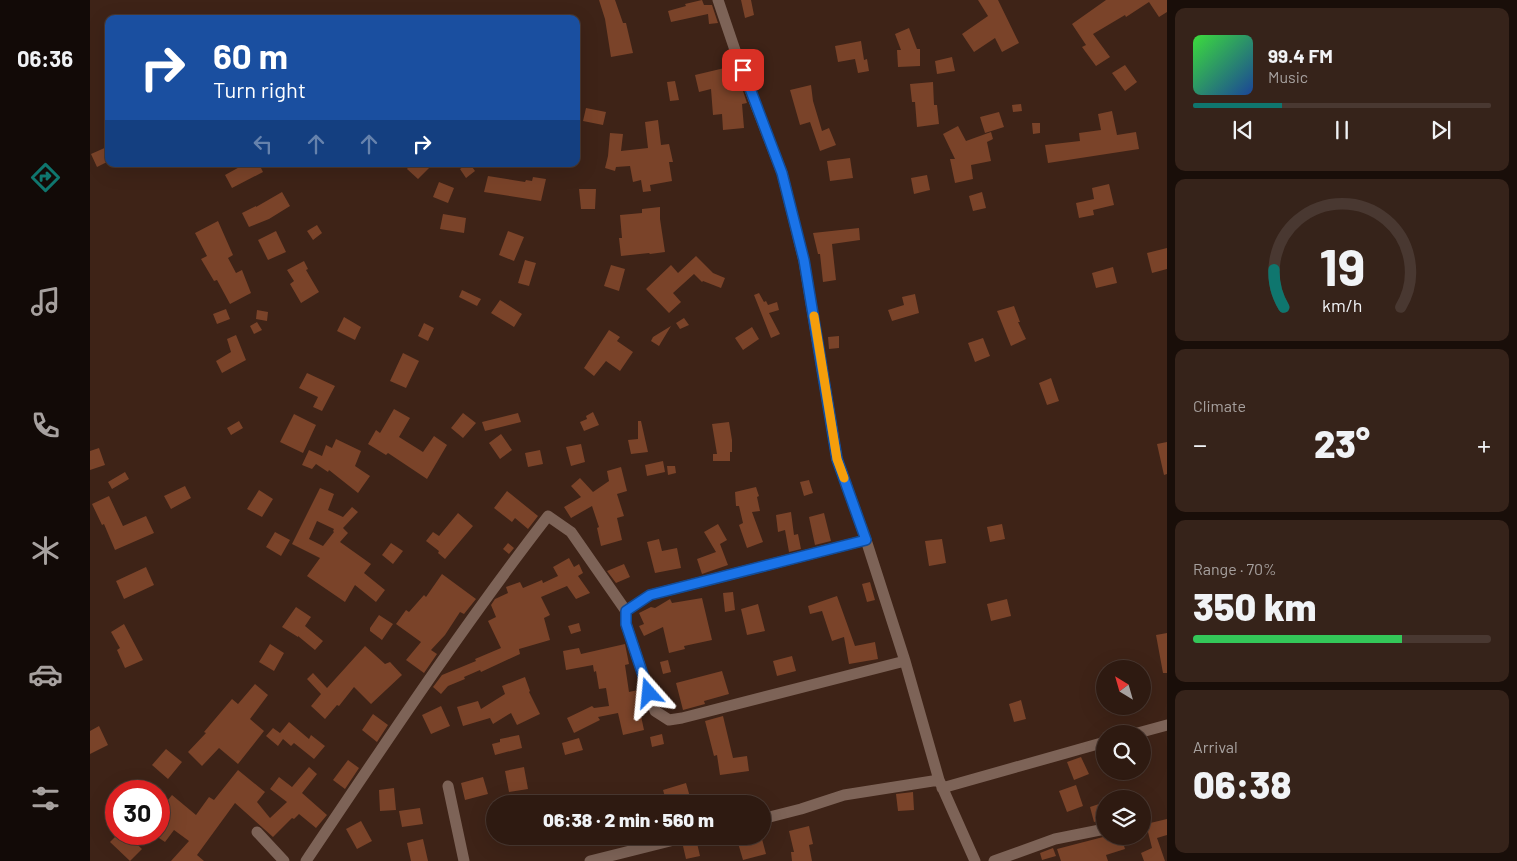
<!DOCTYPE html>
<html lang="en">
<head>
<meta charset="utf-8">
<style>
  :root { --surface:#2e1a11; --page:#36231a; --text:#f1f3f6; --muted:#a7a19f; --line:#493831; --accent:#0f766e }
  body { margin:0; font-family:Barlow,sans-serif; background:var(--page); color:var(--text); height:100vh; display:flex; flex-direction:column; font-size:19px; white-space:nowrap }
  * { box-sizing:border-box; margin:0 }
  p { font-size:16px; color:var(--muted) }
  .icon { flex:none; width:28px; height:28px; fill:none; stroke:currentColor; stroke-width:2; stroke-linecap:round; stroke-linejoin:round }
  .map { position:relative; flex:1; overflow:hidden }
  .details { display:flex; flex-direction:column; gap:8px; padding:8px; background:#190e09; width:350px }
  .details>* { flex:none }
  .hud { position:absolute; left:15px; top:15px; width:475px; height:152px; border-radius:10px; box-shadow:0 5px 20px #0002,0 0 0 1px var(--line); background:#1a4fa0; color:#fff; overflow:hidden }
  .needle { width:32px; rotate:323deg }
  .buttons { position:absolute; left:1006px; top:660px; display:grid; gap:10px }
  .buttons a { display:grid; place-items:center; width:55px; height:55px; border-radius:50%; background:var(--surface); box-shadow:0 5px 20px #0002,0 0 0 1px var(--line); font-size:25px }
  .speed { position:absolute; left:15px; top:780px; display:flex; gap:10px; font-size:25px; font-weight:700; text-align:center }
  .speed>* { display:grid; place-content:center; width:65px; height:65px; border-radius:50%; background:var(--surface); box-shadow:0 5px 20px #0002,0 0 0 1px var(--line); line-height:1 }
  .speed .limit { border:8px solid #d22; background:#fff; color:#111 }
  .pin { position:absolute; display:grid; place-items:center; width:42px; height:42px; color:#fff; margin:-21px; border-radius:10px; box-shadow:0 2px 8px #0006 }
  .me { position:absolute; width:55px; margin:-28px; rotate:342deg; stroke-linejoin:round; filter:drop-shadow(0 0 4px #0008) }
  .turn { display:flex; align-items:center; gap:18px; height:105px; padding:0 25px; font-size:22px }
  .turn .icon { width:65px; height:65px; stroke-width:2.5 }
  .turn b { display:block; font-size:35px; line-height:42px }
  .lanes { display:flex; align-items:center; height:48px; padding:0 25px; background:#0003; justify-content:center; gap:25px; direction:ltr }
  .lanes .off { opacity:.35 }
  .big { font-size:38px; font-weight:800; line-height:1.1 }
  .details .card { flex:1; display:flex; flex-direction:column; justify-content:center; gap:8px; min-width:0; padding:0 18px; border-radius:10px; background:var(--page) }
  .details .dial { align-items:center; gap:0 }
  .dial svg { height:130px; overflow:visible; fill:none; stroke:var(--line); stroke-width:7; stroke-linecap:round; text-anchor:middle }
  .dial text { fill:var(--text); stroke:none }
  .song { display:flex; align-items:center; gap:15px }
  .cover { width:60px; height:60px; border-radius:8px; background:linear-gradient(135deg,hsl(120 70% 55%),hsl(220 70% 35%)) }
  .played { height:5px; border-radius:2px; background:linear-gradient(90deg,var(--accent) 30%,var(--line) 30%) }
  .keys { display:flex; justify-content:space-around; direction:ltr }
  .heat { display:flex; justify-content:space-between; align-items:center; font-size:28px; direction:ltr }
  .charge { height:8px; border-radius:4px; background:linear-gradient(90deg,#34c759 70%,var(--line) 0) }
  .trip { position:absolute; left:396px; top:795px; width:285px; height:50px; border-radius:25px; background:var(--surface); box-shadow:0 5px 20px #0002,0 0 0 1px var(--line); font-weight:800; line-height:50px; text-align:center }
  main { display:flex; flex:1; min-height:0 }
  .menu { display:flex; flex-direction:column; width:90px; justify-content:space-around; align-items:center; background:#120a07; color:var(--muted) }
  .menu .icon { width:35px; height:35px }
  .menu .current { color:var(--accent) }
  .menu b { font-size:22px; color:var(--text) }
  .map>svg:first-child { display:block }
  .building { fill:#7a4329; fill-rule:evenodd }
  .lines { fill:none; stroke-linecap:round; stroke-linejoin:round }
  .minor { stroke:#7d6357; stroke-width:11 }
  .route-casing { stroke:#114b97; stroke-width:12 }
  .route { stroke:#1a73e8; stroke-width:9 }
  .slow { stroke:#f59e0b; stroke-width:9 }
</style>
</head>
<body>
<main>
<nav class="menu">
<b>06:36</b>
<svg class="icon current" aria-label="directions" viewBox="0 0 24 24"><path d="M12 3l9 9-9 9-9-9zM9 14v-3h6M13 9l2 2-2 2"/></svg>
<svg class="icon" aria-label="music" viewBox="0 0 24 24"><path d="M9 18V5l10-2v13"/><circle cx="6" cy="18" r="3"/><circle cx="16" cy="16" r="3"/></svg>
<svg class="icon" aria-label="phone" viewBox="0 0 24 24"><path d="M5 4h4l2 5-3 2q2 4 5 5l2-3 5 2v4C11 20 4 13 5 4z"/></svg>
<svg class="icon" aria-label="climate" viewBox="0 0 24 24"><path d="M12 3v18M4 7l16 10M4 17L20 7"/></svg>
<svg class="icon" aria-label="car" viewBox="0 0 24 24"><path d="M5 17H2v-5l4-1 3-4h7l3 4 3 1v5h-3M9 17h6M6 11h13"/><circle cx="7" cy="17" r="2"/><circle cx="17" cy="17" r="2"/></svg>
<svg class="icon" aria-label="filters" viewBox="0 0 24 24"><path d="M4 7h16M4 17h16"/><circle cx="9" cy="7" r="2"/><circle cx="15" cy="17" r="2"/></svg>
</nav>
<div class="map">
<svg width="1077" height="861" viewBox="0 0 1077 861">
  <rect width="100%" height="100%" fill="#3e2317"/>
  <path class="building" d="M 509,0 L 525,0 L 533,23 L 536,23 L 543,53 L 521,57 L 515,19 Z
    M 612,0 L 614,5 L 622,5 L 628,23 L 619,24 L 618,14 L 581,22 L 578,11 L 596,6 L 595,4 Z
    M 651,0 L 661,0 L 664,15 L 655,18 Z
    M 888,0 L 908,0 L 929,43 L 912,52 L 905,38 L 884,52 L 872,34 L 898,16 Z
    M 1016,0 L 1077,0 L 1077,12 L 1069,17 L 1059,2 L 1036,17 L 1035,15 L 1003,34 L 1020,57 L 1006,66 L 992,47 L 996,45 L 982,24 Z
    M 819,28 L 827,49 L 830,49 L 830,66 L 808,67 L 807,50 L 811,50 L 805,34 Z
    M 771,41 L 774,60 L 777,59 L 779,71 L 768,73 L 765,59 L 748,62 L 745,46 Z
    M 862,57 L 865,71 L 847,74 L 845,61 Z
    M 1035,65 L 1047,82 L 1035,91 L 1022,73 Z
    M 643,66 L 646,89 L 652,88 L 657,103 L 652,104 L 654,128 L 633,130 L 632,114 L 623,115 L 621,89 L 609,92 L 605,75 Z
    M 585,81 L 589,100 L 580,101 L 577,82 Z
    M 843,82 L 844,105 L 847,105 L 849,124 L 827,127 L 825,102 L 822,102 L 820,84 Z
    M 721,85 L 723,101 L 732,131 L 739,128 L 746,145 L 730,151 L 720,122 L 710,125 L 700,90 Z
    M 931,104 L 932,111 L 923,112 L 922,105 Z
    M 496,108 L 516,112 L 513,125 L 493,121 Z
    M 1022,111 L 1027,135 L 1046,132 L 1049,149 L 958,163 L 955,145 L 990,141 L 989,133 L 1011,130 L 1008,114 Z
    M 909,112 L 914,127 L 895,133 L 890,117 Z
    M 568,120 L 571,145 L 579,144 L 583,162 L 579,162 L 582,181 L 560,185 L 561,191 L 553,192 L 551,180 L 543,182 L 540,166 L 526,167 L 525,171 L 515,168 L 518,156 L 520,133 L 533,134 L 531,151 L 558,148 L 555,122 Z
    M 942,123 L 950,123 L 950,133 L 943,134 Z
    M 868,126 L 876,141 L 901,132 L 903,139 L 897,142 L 901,161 L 881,165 L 883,179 L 865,183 L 860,159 L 865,159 L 853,134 Z
    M 19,146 L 19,161 L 7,167 L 1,154 Z
    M 760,158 L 763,178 L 740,181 L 737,161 Z
    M 155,164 L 169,164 L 173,172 L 142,188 L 135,175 Z
    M 321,164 L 343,164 L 328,179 L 317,169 Z
    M 377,164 L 380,164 L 385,171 L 376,178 L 370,169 Z
    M 837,175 L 840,190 L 824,194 L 821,178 Z
    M 398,176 L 435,182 L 436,180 L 442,181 L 443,177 L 456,179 L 451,201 L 394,192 Z
    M 349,182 L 364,188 L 358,203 L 343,197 Z
    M 1019,184 L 1024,205 L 1003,210 L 1004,215 L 989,218 L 986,203 L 1004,199 L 1002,188 Z
    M 489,189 L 506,189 L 505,209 L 491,209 Z
    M 192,192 L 200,206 L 179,219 L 159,227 L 152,213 L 166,206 L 166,207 Z
    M 892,192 L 896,208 L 883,211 L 879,196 Z
    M 570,207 L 570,219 L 575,252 L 560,254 L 559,253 L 531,256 L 529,238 L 532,238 L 530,215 L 552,213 L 552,209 Z
    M 353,214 L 376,218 L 374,233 L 350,229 Z
    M 128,221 L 143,255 L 138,258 L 146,273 L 152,270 L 161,293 L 140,304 L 127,280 L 124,281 L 111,259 L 117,256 L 105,233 Z
    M 227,225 L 232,233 L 223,240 L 217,231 Z
    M 769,228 L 770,240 L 742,244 L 746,280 L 733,282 L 730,254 L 728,254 L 723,233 Z
    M 186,231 L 196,252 L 178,260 L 168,240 Z
    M 418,231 L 434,237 L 424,261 L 409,255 Z
    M 1077,248 L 1077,269 L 1062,273 L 1057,253 Z
    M 606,256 L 623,273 L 635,278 L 631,288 L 613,281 L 612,282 L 604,274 L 583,293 L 591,302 L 579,313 L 556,289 L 581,265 L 588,273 Z
    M 435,260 L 446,263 L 439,286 L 428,283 Z
    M 214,261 L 218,269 L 216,270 L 229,292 L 211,303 L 200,284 L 204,281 L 197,270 Z
    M 521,265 L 535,269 L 529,291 L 514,286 Z
    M 1023,267 L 1027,283 L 1006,288 L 1002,273 Z
    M 372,290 L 391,299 L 387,306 L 369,297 Z
    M 669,293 L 674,302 L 676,301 L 678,305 L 687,302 L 689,310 L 679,313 L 690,334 L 681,338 L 664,295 Z
    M 825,294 L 829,313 L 802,321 L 798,310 L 814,305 L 812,297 Z
    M 410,300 L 432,314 L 424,327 L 401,313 Z
    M 924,306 L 930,322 L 928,322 L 936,339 L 921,346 L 907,311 Z
    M 136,309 L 140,319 L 127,324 L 123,314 Z
    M 167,310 L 178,312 L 177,321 L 166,319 Z
    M 254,317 L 271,327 L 265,340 L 247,331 Z
    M 594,318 L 599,325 L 590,329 L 586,323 Z
    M 167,322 L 172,330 L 164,334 L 160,326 Z
    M 334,323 L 344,328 L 338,341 L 328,336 Z
    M 581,326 L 569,346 L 561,341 L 563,337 Z
    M 662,327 L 669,339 L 653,350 L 645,338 Z
    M 519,330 L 530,337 L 527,341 L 543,352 L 530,371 L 516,361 L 504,376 L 494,368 Z
    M 146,335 L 156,360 L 132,373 L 126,361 L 141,352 L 137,339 Z
    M 749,336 L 749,348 L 739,349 L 738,337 Z
    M 893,338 L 900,356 L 885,362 L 878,343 Z
    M 313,353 L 329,361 L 316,388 L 300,381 Z
    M 217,373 L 245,386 L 232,411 L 223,407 L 228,397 L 209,388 Z
    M 961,378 L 969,401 L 957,405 L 949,383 Z
    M 304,409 L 320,418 L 309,437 L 333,452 L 344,436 L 357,445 L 337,479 L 298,453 L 296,455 L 278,444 L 286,430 L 290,433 Z
    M 503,412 L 509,425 L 494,431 L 490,422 L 497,419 L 496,416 Z
    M 373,413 L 386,423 L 373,438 L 361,428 Z
    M 428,413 L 431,422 L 395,431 L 392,422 Z
    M 204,414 L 226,425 L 213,453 L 190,442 Z
    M 149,421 L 153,428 L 141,435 L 137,428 Z
    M 548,421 L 551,421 L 558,452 L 541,454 L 538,440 L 548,439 Z
    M 639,422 L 642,440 L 642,452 L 640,452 L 640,461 L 623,461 L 623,454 L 627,454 L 622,424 Z
    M 411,434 L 422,450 L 410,459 L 399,443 Z
    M 246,439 L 271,451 L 265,466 L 280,476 L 268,493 L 239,470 L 238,472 L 226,464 L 222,469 L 212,465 L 219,450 L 232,456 L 236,445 L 242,448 Z
    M 1077,442 L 1077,474 L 1074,475 L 1067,444 Z
    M 491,444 L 495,462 L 481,466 L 476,447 Z
    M 9,448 L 15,465 L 0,470 L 0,451 Z
    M 450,450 L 453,464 L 438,467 L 435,453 Z
    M 573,461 L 575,472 L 557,476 L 555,465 Z
    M 577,466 L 585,466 L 586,473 L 578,475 Z
    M 531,467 L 537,491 L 527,494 L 534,516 L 527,518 L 532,540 L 511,546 L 507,528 L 509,527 L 502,506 L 481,518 L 474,507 L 491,497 L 481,486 L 490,478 L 503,492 L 519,481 L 517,471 Z
    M 35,472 L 39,479 L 22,489 L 18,482 Z
    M 719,480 L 723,493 L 714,496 L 710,482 Z
    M 95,486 L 101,498 L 81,509 L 74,496 Z
    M 666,487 L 669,496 L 667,497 L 670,511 L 662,512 L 673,542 L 657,548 L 649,525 L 653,523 L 649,506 L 646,506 L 645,492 Z
    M 230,488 L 244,494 L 238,510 L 253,517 L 262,507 L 268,512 L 253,528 L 258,533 L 250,542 L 281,564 L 274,573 L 295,590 L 286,602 L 265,585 L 255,602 L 217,576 L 230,558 L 202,544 ZM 227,521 L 244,529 L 243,531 L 244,532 L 233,546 L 219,539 Z
    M 169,490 L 183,499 L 172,517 L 157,509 Z
    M 417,491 L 448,516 L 438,529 L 425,518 L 422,522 L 404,508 Z
    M 19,496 L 33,526 L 56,516 L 64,533 L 25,550 L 14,524 L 12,525 L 2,504 Z
    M 701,512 L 704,535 L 708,534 L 711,549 L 699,552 L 695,530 L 688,532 L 686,515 Z
    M 368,513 L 383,526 L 355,559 L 348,553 L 349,551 L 336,541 L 343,532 L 349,536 Z
    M 734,513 L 741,541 L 725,545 L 719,517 Z
    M 628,524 L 637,540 L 630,544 L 638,565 L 612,574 L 607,559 L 626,552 L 614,532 Z
    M 912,524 L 915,539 L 900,542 L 897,527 Z
    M 185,532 L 200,540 L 191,556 L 176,547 Z
    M 569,539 L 572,551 L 587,548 L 591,568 L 565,573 L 557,542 Z
    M 852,539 L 856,563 L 839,566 L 835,541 Z
    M 301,543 L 313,551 L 303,564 L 292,555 Z
    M 418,543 L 424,548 L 419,554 L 413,549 Z
    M 479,558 L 484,567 L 489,564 L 493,573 L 488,576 L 500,593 L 486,599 L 477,586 L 451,597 L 460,615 L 454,618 L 460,640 L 429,649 L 430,654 L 391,672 L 390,670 L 374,677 L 375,679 L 358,686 L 351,694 L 343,687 L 352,675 L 386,661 L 385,659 L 411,648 L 398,621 L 406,617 L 401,605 L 405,599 L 418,593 L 416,587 L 430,582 L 433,588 L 452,580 L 453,583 L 468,576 L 463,567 Z
    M 534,564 L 540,577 L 526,583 L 517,571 Z
    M 56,567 L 64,585 L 34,599 L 26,581 Z
    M 352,574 L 386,599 L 374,614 L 370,612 L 355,635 L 341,650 L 347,654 L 334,673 L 316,660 L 331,642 L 306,624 L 316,610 L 319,612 L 334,595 L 336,597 Z
    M 780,582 L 785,600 L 777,602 L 772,584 Z
    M 643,592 L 645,610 L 635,612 L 633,593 Z
    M 747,596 L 765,646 L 785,642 L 788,659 L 759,664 L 754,637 L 742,641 L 732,611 L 720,614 L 718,606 Z
    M 612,598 L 622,640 L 594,646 L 595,649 L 579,653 L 573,627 L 554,636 L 549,626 L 554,624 L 549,613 L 561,607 L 565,608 L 580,599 L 582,603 Z
    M 917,599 L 921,616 L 901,621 L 897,604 Z
    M 668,604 L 675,631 L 657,635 L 651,609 Z
    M 206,607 L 221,617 L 215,626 L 233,641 L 225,650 L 208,636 L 208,637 L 192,627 Z
    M 289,615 L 303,624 L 292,640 L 280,631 L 280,628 Z
    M 489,623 L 491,631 L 481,634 L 478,626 Z
    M 34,624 L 53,660 L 35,668 L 27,650 L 30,648 L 21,632 Z
    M 1077,633 L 1077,673 L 1073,673 L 1066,635 Z
    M 180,644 L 194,653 L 184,671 L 169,662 Z
    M 535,644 L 539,664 L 535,665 L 539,692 L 548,690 L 550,701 L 548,702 L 554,730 L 533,735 L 528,713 L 508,717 L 510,720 L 484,733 L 477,718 L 502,706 L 504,708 L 519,706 L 516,688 L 509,689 L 506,671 L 504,672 L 503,665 L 476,670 L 473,651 L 489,648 L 491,654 Z
    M 275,646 L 295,664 L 300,662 L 312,675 L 281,704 L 264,687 L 249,706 L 247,705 L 235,719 L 221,706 L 231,694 L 217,679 L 223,673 L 237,688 Z
    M 702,656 L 706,671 L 687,676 L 683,661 Z
    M 578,660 L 581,672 L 573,674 L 570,662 Z
    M 632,671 L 639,694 L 614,701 L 615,704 L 593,710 L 586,683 Z
    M 435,677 L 440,691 L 439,692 L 450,714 L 427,725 L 421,713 L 403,724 L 400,718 L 373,726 L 367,707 L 388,701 L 391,709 L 415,694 L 412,686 Z
    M 165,684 L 178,695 L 160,719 L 174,731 L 148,764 L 129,748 L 112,766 L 98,752 L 116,733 L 114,732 L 142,699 L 148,704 Z
    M 931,700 L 936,719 L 924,722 L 919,704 Z
    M 351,706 L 360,726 L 341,734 L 332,715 Z
    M 283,714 L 298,725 L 287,742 L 272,730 Z
    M 633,716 L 643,758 L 657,756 L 659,771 L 630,775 L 627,755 L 624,756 L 615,721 Z
    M 199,722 L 219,739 L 221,735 L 235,746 L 224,759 L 204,743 L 201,746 L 193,739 L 188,746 L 176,736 L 183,728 L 190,733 Z
    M 9,726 L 18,745 L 0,754 L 0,731 Z
    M 572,734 L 574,744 L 562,747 L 560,737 Z
    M 429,735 L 432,748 L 405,755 L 402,744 L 410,742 L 410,739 Z
    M 489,738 L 493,750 L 475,755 L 472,743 Z
    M 76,749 L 92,762 L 78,779 L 62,765 Z
    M 991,757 L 999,774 L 984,780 L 977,762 Z
    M 258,760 L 269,768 L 255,789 L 243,780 Z
    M 219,767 L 227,774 L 212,793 L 237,815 L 226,828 L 209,814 L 204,819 L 202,818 L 183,837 L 145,803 L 107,855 L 114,861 L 81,861 L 99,841 L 84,830 L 75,842 L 69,838 L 69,811 L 82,795 L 106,815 L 119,797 L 124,800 L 148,770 L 175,792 L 167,802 L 180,818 L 197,802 L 180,789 L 189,777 L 202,787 Z
    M 434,767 L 438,789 L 419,792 L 415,771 Z
    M 393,777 L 398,794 L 375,800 L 371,783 Z
    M 596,783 L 602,804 L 577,804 L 573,790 Z
    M 986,785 L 993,806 L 977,812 L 969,791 Z
    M 304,788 L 306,810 L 290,811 L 289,790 Z
    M 823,792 L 824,810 L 808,811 L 806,794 Z
    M 1015,802 L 1015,819 L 1004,822 L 1000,807 Z
    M 330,808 L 333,824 L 312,827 L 309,811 Z
    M 1077,819 L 1077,835 L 1067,838 L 1075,861 L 1054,861 L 1051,853 L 1062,848 L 1056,824 Z
    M 271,821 L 282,841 L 267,849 L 256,829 Z
    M 719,826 L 723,844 L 719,845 L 722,861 L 702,861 L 701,852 L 704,852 L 699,831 Z
    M 28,834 L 36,834 L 52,849 L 40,861 L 20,842 Z
    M 1017,836 L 1031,836 L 1035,849 L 1016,855 L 1018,861 L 971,861 L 967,849 Z
    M 333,839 L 338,861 L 321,861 L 317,843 Z
    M 672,839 L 676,854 L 653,860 L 648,843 Z
    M 607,843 L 610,856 L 596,859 L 593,846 Z
    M 963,848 L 966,856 L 952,860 L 950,853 Z"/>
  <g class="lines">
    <path class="minor" d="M 628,0 L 646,53 L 692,173 L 714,261 L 747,459 L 776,540 L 815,661 L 849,780 L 885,861
      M 776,540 L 560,595 L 536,611 L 536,624 L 565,711 L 579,720 L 592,718 L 815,661
      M 1044,734 L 1077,725
      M 358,786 L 374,861
      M 852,788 L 1015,742
      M 672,819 L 711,809 L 754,795 L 849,780
      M 167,832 L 194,861
      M 216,861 C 294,745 372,627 458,516 L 481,532 L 536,611
      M 500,861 L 600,836
      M 904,861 L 965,839 L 1015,829"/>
  </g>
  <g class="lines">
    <g class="route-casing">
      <path id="route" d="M 559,693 L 536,624 L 536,611 L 560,595 L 776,540 L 747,459 L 714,260 L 692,173 L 653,70"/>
    </g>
    <use href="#route" class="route"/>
    <path class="slow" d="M 724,316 L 747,459 L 754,478"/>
  </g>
</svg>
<div class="buttons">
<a><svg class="needle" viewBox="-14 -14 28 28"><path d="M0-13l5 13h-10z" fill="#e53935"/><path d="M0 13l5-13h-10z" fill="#a7a19f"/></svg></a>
<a><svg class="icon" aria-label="search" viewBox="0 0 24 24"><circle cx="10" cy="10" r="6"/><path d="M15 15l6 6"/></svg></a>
<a><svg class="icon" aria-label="layers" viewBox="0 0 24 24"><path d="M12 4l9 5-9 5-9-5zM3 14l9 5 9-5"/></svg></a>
</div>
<div class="speed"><div class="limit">30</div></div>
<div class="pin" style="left:653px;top:70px;background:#d93025"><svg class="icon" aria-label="arrive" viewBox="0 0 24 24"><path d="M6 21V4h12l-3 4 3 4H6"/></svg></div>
<svg class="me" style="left:559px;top:693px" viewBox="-20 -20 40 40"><path d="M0-17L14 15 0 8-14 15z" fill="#1a73e8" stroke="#fff" stroke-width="4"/></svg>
<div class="trip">06:38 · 2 min · 560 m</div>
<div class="hud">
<div class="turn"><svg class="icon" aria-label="right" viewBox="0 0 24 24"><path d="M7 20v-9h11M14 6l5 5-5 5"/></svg><div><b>60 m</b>Turn right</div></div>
<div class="lanes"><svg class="icon off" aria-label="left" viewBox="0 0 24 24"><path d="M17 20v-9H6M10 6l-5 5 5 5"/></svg><svg class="icon off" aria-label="ahead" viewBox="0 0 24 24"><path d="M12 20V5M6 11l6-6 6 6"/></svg><svg class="icon off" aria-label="ahead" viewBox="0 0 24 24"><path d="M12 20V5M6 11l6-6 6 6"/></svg><svg class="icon" aria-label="right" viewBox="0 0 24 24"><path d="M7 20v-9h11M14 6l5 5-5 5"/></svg></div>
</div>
</div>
<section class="details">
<div class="card">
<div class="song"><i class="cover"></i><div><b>99.4 FM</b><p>Music</p></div></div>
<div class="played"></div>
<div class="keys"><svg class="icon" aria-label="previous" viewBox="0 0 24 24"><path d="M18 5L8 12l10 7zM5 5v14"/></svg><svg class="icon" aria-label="pause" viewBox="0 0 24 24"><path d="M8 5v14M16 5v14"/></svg><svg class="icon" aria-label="next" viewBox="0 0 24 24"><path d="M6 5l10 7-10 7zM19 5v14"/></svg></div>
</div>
<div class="card dial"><svg viewBox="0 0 100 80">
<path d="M14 69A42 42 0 1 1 86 69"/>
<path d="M14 69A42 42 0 0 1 8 46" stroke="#0f766e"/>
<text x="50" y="56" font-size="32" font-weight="700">19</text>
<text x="50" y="72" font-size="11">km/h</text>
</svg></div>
<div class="card"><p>Climate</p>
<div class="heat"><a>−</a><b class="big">23°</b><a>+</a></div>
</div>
<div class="card"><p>Range · 70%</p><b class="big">350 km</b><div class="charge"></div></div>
<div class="card"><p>Arrival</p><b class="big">06:38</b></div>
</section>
</main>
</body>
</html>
